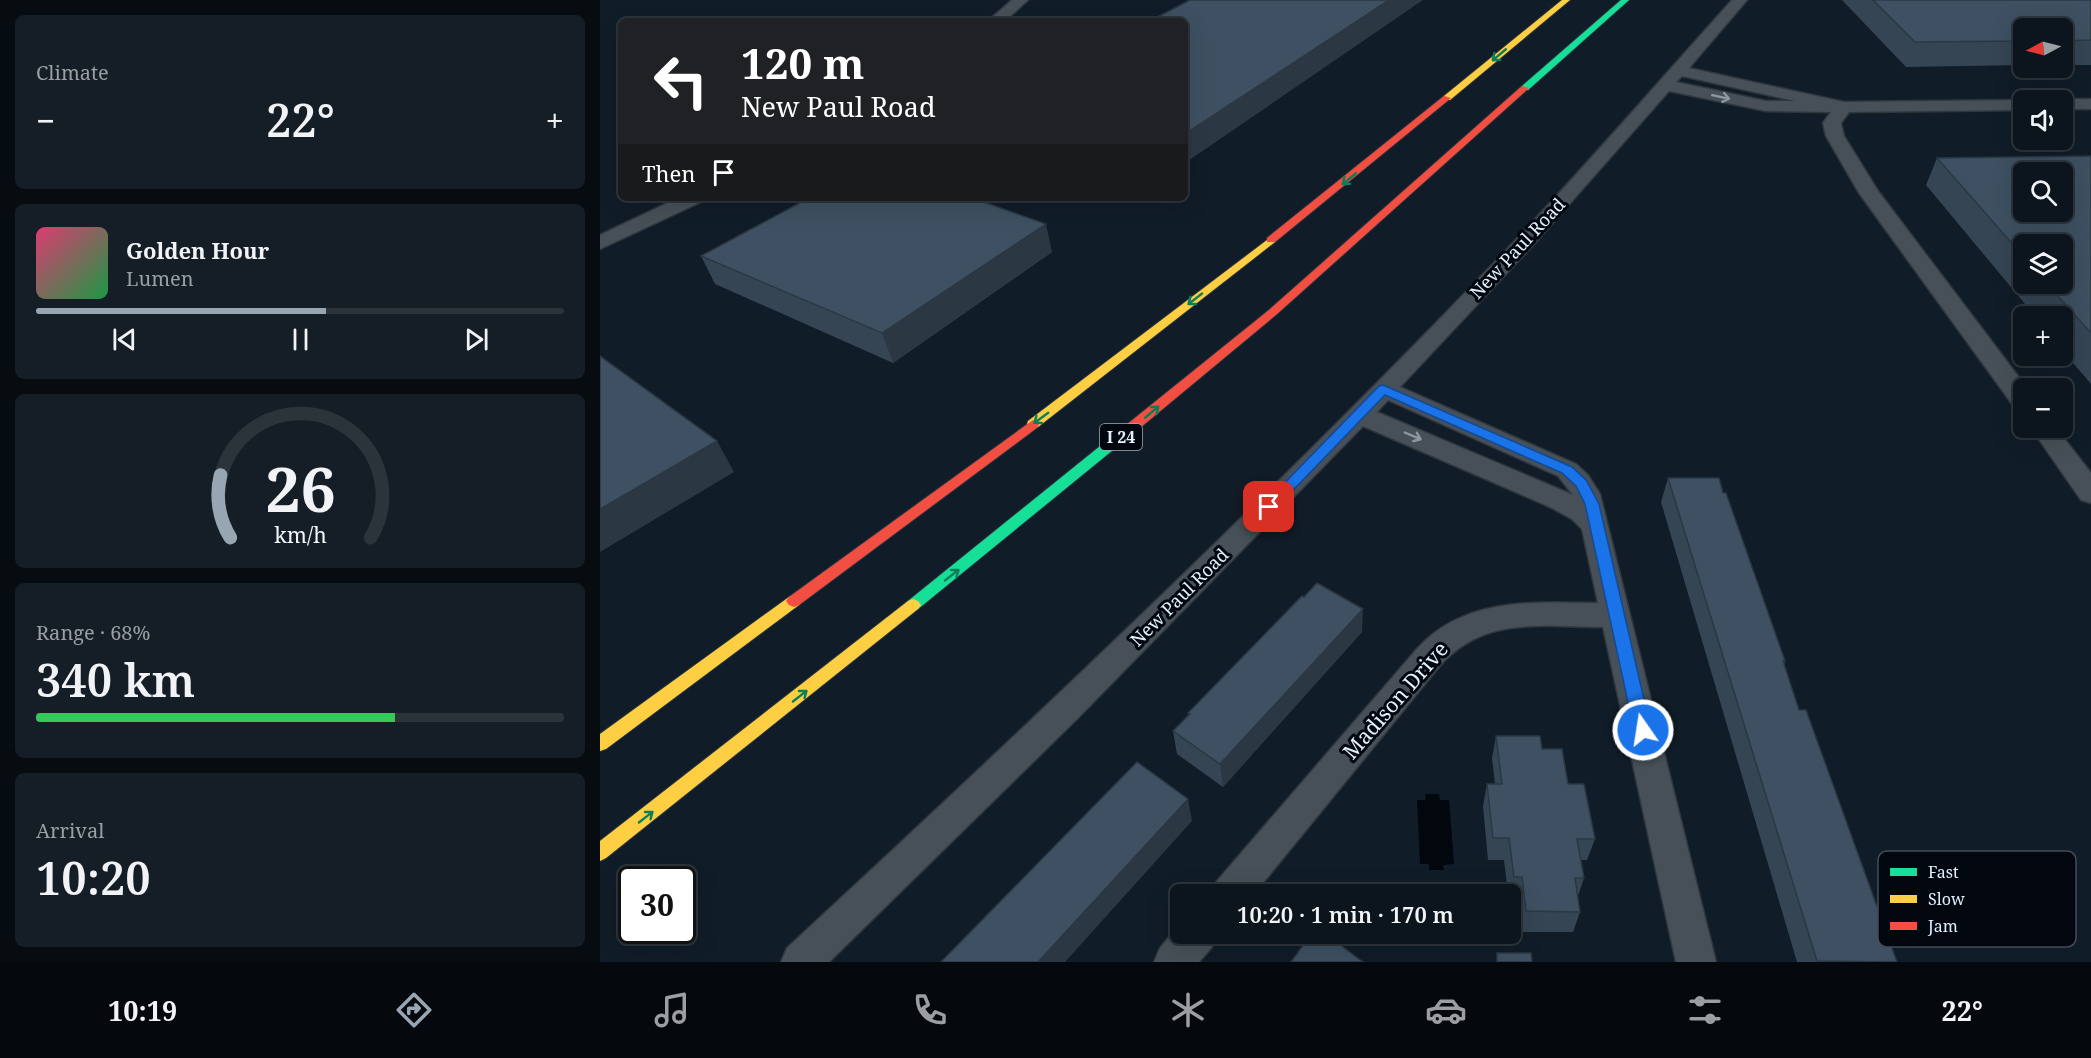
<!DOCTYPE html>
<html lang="en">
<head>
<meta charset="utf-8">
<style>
  :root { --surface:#0c151d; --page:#151e26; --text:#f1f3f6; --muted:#9a9fa4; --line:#2c343b; --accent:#98a6b3 }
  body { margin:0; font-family:"Noto Serif",serif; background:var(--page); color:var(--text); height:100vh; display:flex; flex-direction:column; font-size:22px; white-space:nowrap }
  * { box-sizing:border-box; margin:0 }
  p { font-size:20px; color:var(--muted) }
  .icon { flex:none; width:33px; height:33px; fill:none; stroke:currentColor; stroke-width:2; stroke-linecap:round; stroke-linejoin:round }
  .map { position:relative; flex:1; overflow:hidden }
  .details { display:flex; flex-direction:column; gap:15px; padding:15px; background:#070c10; width:600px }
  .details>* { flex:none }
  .top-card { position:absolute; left:18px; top:18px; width:570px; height:183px; border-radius:9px; box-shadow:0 6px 24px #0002,0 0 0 2px var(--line); background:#202124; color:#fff; overflow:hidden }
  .needle { width:39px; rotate:263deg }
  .buttons { position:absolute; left:1413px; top:18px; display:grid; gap:12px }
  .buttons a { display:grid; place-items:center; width:60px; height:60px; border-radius:9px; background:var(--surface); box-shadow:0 6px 24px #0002,0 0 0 2px var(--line); font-size:30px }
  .speed { position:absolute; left:18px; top:866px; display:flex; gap:12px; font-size:30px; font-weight:700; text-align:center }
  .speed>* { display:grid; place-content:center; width:78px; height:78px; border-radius:50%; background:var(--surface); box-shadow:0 6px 24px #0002,0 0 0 2px var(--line); line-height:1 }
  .speed .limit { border:3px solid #111; border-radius:9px; background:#fff; color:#111 }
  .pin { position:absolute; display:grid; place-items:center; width:51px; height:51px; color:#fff; margin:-26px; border-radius:12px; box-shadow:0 3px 9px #0006 }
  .me { position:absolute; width:66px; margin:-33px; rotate:347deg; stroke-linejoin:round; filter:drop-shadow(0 0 4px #0008) }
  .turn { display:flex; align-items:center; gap:21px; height:126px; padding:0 24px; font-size:27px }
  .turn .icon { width:78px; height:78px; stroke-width:2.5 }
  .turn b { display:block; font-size:42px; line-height:51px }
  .then { display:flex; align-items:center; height:57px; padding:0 24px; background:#0003; gap:12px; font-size:22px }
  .big { font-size:45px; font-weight:600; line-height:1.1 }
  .details .widget { flex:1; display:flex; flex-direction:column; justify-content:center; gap:9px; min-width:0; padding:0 21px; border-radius:9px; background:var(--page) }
  .details .dial { align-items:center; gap:0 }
  .dial svg { height:156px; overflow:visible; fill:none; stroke:var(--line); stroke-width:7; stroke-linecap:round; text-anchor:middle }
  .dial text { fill:var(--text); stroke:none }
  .song { display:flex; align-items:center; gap:18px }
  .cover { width:72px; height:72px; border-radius:9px; background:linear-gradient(135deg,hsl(340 70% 55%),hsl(140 70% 35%)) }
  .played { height:6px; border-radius:3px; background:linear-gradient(90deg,var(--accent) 55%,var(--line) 55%) }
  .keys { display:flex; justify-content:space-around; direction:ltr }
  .heat { display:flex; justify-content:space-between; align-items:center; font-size:33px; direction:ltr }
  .charge { height:9px; border-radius:4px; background:linear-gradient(90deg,#34c759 68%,var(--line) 0) }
  .trip { position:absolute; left:570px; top:884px; width:351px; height:60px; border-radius:9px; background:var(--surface); box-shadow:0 6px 24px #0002,0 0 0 2px var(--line); font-weight:600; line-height:60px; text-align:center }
  .menu { display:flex; height:96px; justify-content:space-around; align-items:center; background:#05080c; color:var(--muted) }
  .menu .icon { width:42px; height:42px }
  .menu .active { color:var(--accent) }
  .menu b { font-size:27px; color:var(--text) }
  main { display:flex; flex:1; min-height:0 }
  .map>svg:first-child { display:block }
  .water { fill:#01070c }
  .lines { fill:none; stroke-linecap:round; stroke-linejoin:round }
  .street-casing { stroke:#2e363e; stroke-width:3 }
  .fast-casing { stroke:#2e363e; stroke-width:2 }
  .slow-casing { stroke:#2e363e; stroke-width:2 }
  .jam-casing { stroke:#2e363e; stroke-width:2 }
  .street { fill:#475058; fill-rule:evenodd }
  .fast { fill:#16e098; fill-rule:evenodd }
  .slow { fill:#ffcf43; fill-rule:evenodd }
  .jam { fill:#f24e42; fill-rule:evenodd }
  .wall { fill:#354553; fill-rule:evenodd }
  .shaded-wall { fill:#2b3844 }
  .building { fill:#3e5061; stroke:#2b3844; stroke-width:1.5; fill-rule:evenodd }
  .oneway { stroke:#0d7e5a }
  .oneway2 { stroke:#8d98a3 }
  .route { fill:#1a73e8; stroke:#114b97; stroke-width:1.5 }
  .labels { text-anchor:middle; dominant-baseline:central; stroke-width:6; stroke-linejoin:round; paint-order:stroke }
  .shield { fill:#01060f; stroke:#9eaab6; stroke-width:1.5 }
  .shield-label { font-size:16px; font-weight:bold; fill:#e2f0fe }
  .street-label { font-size:18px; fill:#e2f0fe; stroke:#01060f }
  .near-street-label { font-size:21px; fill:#e2f0fe; stroke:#01060f }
  .key { fill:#01060f; stroke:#444c57; stroke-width:1.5 }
  .key-label { font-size:16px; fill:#e2f0fe }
</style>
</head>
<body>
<main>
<section class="details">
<div class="widget"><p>Climate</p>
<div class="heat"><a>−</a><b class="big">22°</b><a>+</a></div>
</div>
<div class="widget">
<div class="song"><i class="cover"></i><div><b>Golden Hour</b><p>Lumen</p></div></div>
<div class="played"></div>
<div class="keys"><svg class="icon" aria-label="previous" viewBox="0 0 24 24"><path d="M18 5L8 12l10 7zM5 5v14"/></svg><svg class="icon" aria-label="pause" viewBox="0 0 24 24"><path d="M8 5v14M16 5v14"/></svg><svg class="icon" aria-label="next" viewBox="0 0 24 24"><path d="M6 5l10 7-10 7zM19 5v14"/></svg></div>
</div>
<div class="widget dial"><svg viewBox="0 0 100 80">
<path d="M14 69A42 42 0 1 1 86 69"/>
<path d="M14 69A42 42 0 0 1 9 37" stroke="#98a6b3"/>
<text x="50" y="56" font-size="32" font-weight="700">26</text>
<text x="50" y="72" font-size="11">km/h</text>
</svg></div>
<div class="widget"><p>Range · 68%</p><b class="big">340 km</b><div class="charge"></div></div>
<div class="widget"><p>Arrival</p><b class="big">10:20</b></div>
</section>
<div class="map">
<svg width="1491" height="962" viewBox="0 0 1491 962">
  <rect width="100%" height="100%" fill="#101c27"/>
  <path class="water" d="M 825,794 L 839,794 L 840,800 L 849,800 L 854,864 L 843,865 L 844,870 L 829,870 L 829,864 L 820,864 L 817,800 L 826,800 Z"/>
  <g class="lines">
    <g class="street-casing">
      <path id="street" d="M 412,0 L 428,0 L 405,21 L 388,21 Z
        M 1132,0 L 1147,0 L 1089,68 L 1244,102 L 1424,100 L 1427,100 L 1424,100 L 1424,110 L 1249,112 L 1241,123 L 1244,136 L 1278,191 L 1427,388 L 1424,388 L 1424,410 L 1415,408 L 1259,193 L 1226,136 L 1223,123 L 1231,112 L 1166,111 L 1069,91 L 935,243 L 800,387 L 976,464 L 988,475 L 1000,494 L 1116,962 L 1076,962 L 1003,627 C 940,627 883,615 838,668 L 654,894 L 611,894 L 617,881 L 816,650 C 863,597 933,602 998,603 L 982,529 L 972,519 L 950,507 L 763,426 L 478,718 L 229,962 L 181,962 L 187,948 C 426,727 663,503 888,269 C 973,181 1051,90 1132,0 ZM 1082,76 L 1195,101 L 1166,101 L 1076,82 ZM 788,400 L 958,476 L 973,495 L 777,412 Z
        M 1462,99 L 1491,99 L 1491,109 L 1462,109 L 1462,100 L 1456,100 Z
        M 78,198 L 104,198 L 101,202 L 0,249 L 0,235 Z
        M 1431,428 L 1456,428 L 1491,473 L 1491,503 L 1481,500 Z
        M 580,924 L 580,933 L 617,933 L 612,947 L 599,962 L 554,962 L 560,948 Z"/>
    </g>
    <g class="fast-casing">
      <path id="fast" d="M 1021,0 L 1029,0 L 928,90 L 922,90 L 922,86 Z
        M 530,425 L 536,429 L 535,432 L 318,609 L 313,611 L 308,609 L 305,605 L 308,601 L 525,426 Z"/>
    </g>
    <g class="slow-casing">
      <path id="slow" d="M 962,0 L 970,0 L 850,100 L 844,100 L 844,96 Z
        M 671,237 L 675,238 L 675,242 L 438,427 L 428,427 L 427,424 L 428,421 Z
        M 194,595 L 199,597 L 202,601 L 199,605 L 6,749 L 0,751 L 0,734 L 189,597 Z
        M 313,599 L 318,601 L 321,605 L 318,609 L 6,858 L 0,861 L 0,841 L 308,601 Z"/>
    </g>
    <g class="jam-casing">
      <path id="jam" d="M 922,86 L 929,88 L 677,314 L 535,432 L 525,432 L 524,429 L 525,426 L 669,310 Z
        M 844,96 L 851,98 L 675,242 L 667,242 L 667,238 Z
        M 433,420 L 439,424 L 438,427 L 199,605 L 194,607 L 189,605 L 186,601 L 189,597 Z"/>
    </g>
    <use href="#street" class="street"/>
    <use href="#fast" class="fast"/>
    <use href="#slow" class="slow"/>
    <use href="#jam" class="jam"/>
  </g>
  <path class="wall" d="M 1242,0 L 1491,0 L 1491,65 L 1462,65 L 1462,28 L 1424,28 L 1424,65 L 1306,67 Z
    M 1491,156 L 1491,384 L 1462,350 L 1462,316 L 1435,316 L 1326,185 L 1337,158 ZM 1424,244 L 1462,284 L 1424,284 Z
    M 452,252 L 293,363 L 115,284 L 101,256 Z
    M 1068,478 L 1123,493 L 1185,661 L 1184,664 L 1199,710 L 1297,962 L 1197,962 L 1061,502 Z
    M 762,632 L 623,787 L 577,754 L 573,731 L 588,715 L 588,713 Z
    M 896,736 L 942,749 L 968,784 L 995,839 L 987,860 L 981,860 L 984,878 L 978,896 L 980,912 L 973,932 L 920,932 L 916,898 L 910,898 L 910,894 L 908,894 L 904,860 L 888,860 L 883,806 L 887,784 L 895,784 L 892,758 Z"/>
  <path class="shaded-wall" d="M 789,0 L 823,0 L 585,163 L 585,134 Z
    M 446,224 L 452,252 L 293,363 L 282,333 Z
    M 117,441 L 134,472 L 0,552 L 0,509 Z
    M 763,609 L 762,632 L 623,787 L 620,764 Z
    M 588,799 L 592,821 L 465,962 L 438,962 Z"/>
  <path class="building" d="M 590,0 L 789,0 L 585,134 L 585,21 L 550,21 Z
    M 1273,0 L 1491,0 L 1491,40 L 1462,41 L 1462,28 L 1424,28 L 1424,41 L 1315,42 Z
    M 1491,156 L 1491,333 L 1447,284 L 1462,284 L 1462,244 L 1424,244 L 1424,257 L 1337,158 ZM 1424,172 L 1462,172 L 1462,212 L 1424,212 Z
    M 209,198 L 372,198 L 446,224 L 282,333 L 101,256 Z
    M 0,356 L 117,441 L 0,509 Z
    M 1068,478 L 1119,478 L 1123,493 L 1126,493 L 1185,661 L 1183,661 L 1199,710 L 1206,710 L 1297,962 L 1217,961 Z
    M 717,583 L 763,609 L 620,764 L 573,731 L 590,714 L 588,713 L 702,596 L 704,597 Z
    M 896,736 L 940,736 L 942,749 L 962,749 L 968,784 L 984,784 L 995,839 L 977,839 L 984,878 L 975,878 L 980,912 L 926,911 L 922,877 L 914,877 L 909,838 L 893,838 L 887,784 L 902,784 Z
    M 537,762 L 588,799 L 438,962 L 341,962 Z
    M 712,933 L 724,933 L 763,962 L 691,962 Z
    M 897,953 L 931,953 L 932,962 L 897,962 Z"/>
  <defs><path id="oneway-shaft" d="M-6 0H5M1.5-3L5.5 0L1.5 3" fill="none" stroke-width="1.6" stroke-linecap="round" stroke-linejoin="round" transform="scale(1.5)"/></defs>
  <g class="oneway">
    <use href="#oneway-shaft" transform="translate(899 55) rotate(140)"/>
    <use href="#oneway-shaft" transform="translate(749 179) rotate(140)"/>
    <use href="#oneway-shaft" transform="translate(595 299) rotate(142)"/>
    <use href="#oneway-shaft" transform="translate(552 412) rotate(-40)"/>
    <use href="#oneway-shaft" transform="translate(441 418) rotate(144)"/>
    <use href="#oneway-shaft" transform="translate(352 575) rotate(-38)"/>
    <use href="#oneway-shaft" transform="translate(200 696) rotate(-38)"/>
    <use href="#oneway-shaft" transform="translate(46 817) rotate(-38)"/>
  </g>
  <g class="oneway2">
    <use href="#oneway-shaft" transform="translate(1121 97) rotate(12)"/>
    <use href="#oneway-shaft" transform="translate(813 436) rotate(23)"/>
  </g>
  <path class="route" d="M 783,385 L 972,467 L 986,480 L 999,504 L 1051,730 L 1049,736 L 1043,738 L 1037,736 L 1034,730 L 985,504 L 976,486 L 962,473 L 785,395 L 673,511 L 664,511 L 664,504 L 779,386 Z"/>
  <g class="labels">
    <rect class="shield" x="500" y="424" width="42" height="26" rx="4.5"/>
    <g class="shield-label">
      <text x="521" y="437">I 24</text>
    </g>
    <g class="street-label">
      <text transform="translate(917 248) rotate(-47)">New Paul Road</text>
      <text transform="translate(579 597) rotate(-45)">New Paul Road</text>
    </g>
    <g class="near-street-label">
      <text transform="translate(795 700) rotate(-49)">Madison Drive</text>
    </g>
  </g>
  <rect x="1278" y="851" width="198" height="96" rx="9" class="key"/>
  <rect x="1290" y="868" width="27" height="8" fill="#16e098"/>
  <rect x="1290" y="895" width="27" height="8" fill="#ffcf43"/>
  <rect x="1290" y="922" width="27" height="8" fill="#f24e42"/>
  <g class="key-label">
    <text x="1328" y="878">Fast</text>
    <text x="1328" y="905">Slow</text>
    <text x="1328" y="932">Jam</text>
  </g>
</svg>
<div class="buttons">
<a><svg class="needle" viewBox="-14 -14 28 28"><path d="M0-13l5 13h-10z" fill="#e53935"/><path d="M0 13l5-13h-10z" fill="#9a9fa4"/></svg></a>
<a><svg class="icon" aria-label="sound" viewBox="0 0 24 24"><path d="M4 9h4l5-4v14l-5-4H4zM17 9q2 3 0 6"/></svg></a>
<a><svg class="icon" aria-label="search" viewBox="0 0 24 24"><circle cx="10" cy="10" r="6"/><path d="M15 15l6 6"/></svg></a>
<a><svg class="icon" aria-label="layers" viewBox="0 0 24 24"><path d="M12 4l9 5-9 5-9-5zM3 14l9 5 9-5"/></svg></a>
<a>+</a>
<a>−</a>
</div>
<div class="speed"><div class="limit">30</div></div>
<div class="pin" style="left:669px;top:507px;background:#d93025"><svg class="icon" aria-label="arrive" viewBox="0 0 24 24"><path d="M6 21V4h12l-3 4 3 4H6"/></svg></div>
<svg class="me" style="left:1043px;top:730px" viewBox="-20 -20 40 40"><circle r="17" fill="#1a73e8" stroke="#fff" stroke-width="3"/><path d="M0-11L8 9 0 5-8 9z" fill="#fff"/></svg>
<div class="trip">10:20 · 1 min · 170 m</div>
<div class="top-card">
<div class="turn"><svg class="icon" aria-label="left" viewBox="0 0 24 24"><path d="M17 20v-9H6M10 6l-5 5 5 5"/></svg><div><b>120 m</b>New Paul Road</div></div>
<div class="then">Then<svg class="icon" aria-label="arrive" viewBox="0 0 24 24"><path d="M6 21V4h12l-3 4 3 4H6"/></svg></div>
</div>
</div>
</main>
<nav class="menu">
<b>10:19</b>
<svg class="icon active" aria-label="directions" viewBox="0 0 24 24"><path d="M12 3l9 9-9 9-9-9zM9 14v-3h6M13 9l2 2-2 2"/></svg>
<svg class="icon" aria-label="music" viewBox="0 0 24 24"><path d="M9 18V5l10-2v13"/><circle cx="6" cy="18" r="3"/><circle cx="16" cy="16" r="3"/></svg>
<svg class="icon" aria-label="phone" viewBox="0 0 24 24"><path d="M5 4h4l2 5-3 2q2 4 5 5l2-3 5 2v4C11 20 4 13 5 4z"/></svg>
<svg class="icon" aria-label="climate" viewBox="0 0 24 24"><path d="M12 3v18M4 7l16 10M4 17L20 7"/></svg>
<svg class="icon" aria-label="car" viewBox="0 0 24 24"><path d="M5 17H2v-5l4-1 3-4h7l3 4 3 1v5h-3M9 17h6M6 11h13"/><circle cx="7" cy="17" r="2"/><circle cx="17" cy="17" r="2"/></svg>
<svg class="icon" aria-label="filters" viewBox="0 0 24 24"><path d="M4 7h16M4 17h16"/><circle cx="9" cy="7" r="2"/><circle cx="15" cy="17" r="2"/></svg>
<b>22°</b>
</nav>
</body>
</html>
